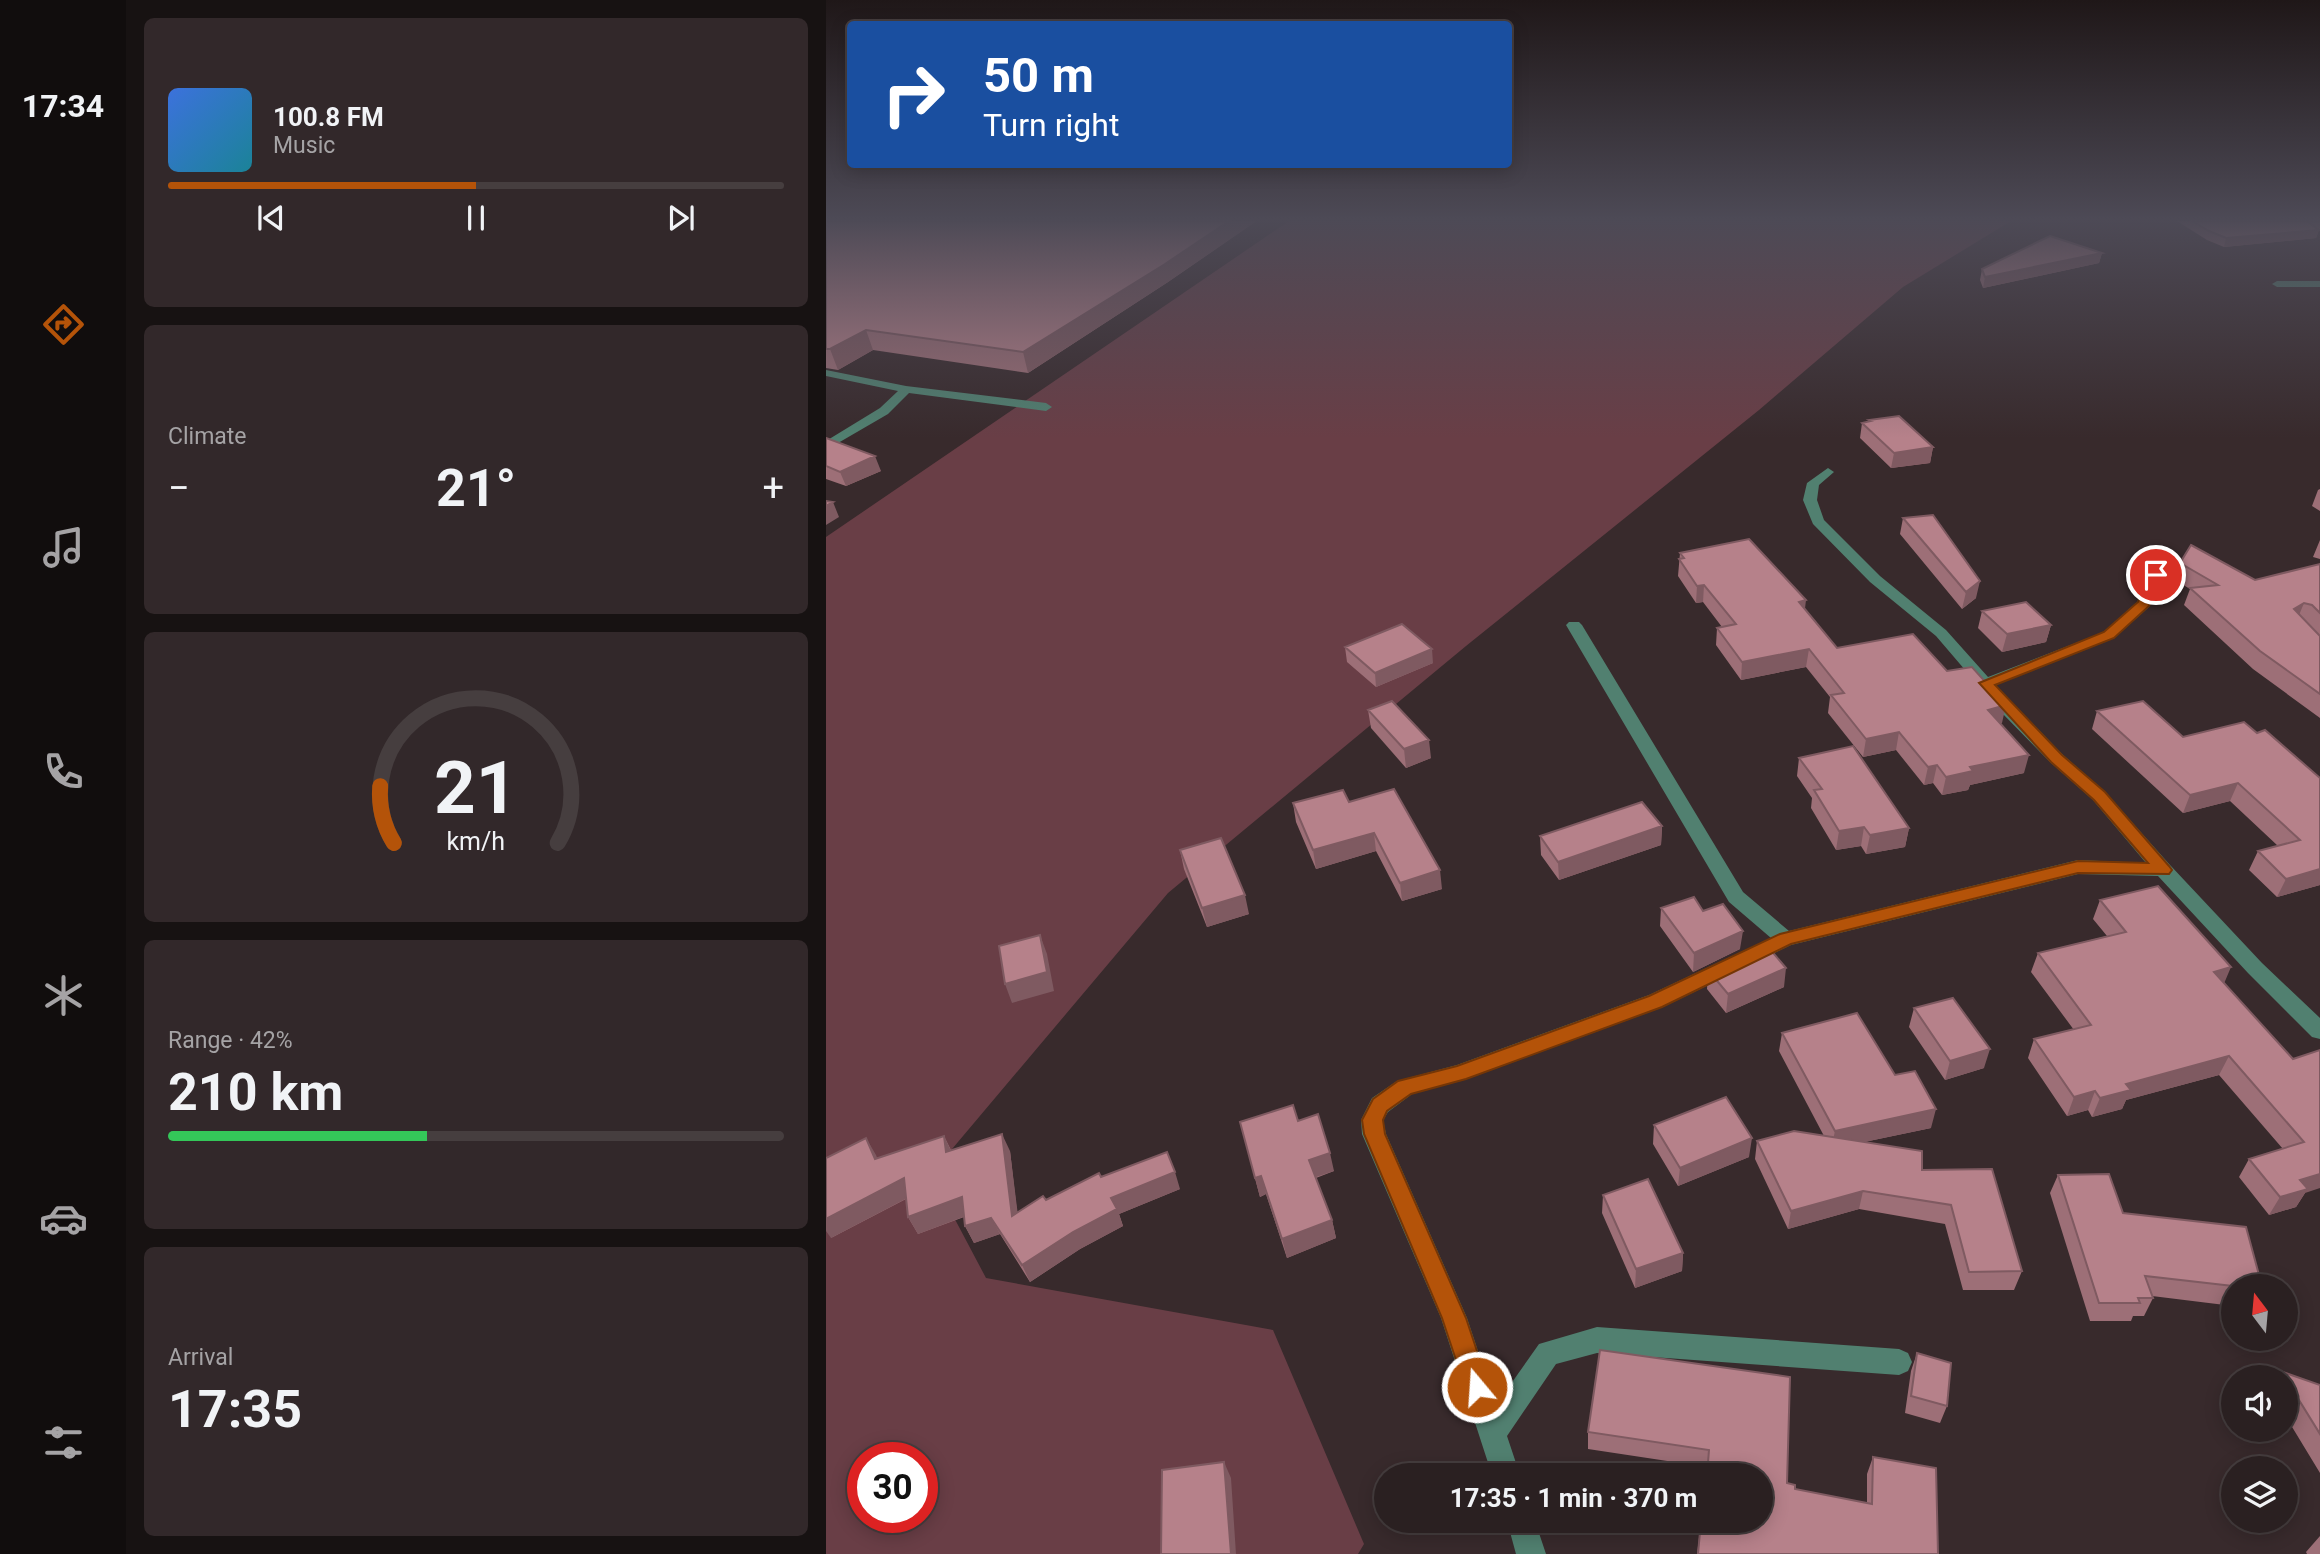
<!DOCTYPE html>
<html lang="en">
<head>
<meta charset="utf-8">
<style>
  :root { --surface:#2a2021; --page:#32282a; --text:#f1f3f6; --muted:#a5a3a5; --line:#463e3f; --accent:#b45309 }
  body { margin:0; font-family:Roboto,sans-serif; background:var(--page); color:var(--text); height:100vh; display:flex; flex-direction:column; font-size:26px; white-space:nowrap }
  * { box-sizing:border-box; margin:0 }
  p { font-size:23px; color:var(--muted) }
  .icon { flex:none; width:38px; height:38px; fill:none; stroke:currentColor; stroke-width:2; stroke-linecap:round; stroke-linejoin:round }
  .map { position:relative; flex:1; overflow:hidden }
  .side { display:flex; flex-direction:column; gap:18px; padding:18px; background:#171212; width:700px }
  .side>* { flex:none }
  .top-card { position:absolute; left:21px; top:21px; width:665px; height:147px; border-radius:7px; box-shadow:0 4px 18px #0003,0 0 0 2px var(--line); background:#1a4fa0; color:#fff; overflow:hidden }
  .needle { width:46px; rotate:344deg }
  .controls { position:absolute; left:1395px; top:1274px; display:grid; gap:14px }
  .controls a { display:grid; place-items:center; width:77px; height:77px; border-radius:50%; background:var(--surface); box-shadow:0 4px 18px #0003,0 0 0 2px var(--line); font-size:35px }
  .speed { position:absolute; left:21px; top:1442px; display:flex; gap:14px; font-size:35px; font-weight:700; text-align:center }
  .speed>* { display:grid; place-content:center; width:91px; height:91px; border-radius:50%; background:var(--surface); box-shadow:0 4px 18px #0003,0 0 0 2px var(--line); line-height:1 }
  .speed .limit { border:10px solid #d22; background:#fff; color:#111 }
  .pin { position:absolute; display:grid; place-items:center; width:60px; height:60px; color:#fff; margin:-30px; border:4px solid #fff; border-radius:50%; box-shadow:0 2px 7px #0007 }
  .me { position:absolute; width:77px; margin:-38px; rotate:342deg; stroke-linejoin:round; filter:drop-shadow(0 0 5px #0008) }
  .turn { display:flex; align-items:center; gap:24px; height:147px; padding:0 21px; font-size:32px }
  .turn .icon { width:91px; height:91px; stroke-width:2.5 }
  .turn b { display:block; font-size:49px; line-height:60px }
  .big { font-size:52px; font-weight:700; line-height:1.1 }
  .side .tile { flex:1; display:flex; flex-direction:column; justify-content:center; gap:10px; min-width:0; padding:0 24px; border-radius:10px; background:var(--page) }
  .side .dial { align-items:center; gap:0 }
  .dial svg { height:182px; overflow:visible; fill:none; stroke:var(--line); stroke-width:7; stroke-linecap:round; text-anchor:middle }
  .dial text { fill:var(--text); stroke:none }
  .song { display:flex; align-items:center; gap:21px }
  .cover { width:84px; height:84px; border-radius:10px; background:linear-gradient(135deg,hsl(220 70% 55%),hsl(190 70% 35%)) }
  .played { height:7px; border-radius:4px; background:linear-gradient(90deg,var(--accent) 50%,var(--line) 50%) }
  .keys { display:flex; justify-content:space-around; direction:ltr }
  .heat { display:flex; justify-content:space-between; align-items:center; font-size:38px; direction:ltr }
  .charge { height:10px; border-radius:5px; background:linear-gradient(90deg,#34c759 42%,var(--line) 0) }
  .trip { position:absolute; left:548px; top:1463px; width:399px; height:70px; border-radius:35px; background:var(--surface); box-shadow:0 4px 18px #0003,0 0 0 2px var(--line); font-weight:700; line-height:70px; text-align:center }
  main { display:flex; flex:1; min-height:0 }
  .tab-bar { display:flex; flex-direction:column; width:126px; justify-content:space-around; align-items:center; background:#110d0d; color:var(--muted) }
  .tab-bar .icon { width:49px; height:49px }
  .tab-bar .active { color:var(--accent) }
  .tab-bar b { font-size:32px; color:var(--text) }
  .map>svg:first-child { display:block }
  .green { fill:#693e46; fill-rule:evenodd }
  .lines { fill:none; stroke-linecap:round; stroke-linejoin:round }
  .minor { fill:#518070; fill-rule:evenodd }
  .wall { fill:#9d6f77 }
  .shaded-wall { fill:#7f5a61 }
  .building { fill:#b6818a; stroke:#7f5a61; stroke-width:2 }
  .route { fill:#b45309; stroke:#753606; stroke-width:2 }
</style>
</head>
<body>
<main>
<nav class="tab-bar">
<b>17:34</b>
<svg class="icon active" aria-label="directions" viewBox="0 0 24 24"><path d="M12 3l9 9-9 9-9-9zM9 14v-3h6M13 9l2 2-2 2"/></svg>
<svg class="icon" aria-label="music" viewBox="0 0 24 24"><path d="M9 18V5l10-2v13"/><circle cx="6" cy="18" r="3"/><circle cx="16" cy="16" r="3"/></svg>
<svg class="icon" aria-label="phone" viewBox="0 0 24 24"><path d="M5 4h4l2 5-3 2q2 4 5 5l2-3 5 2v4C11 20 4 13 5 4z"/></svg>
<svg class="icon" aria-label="climate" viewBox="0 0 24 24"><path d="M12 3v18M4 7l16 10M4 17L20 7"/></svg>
<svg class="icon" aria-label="car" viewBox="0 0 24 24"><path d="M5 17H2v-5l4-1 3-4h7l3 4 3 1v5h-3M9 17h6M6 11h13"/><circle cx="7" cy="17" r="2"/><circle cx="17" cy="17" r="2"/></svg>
<svg class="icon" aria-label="filters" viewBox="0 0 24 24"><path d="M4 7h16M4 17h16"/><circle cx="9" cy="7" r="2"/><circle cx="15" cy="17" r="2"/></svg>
</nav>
<section class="side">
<div class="tile">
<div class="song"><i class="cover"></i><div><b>100.8 FM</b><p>Music</p></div></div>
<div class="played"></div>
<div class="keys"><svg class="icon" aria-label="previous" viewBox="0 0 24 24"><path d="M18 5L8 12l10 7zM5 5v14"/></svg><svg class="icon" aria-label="pause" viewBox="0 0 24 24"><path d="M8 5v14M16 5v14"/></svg><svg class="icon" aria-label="next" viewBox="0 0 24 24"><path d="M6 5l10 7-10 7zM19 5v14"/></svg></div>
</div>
<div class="tile"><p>Climate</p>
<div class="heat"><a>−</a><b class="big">21°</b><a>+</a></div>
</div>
<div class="tile dial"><svg viewBox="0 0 100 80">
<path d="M14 69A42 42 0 1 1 86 69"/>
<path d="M14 69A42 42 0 0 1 8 44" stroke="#b45309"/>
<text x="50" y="56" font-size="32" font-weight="700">21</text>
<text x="50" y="72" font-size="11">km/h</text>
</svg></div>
<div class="tile"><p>Range · 42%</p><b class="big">210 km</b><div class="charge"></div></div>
<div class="tile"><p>Arrival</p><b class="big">17:35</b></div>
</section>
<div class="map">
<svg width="1494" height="1554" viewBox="0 0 1494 1554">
  <rect width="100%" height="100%" fill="#382a2c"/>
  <path class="green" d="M 463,221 L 1185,221 L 1077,287 L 933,410 L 640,646 L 342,893 L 105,1174 L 160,1278 L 447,1330 L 538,1544 L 532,1554 L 0,1554 L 0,537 ZM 37,1458 L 96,1458 L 96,1517 L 37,1517 Z"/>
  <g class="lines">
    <path class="minor" d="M 1494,281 L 1494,287 L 1451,287 L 1446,284 L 1451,281 Z
      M 0,370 L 80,386 L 220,403 L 226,407 L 220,411 L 83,393 L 62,414 L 0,450 L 0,441 L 54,408 L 72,391 L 0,376 Z
      M 1002,468 L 1008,472 L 993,485 L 991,500 L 998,520 L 1054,576 L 1120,630 L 1162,677 L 1278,632 L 1311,602 L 1325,572 L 1335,572 L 1337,575 L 1323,607 L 1288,638 L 1169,685 L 1236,754 L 1279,792 L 1344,865 L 1436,963 L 1494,1018 L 1494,1039 L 1486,1037 L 1422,973 L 1332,876 L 1252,874 L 965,945 L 837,1007 L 641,1079 L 586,1094 L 562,1112 L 557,1120 L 560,1134 L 641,1318 L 670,1405 L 713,1344 L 771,1327 L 1073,1349 L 1082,1353 L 1086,1362 L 1082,1371 L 1073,1375 L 771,1353 L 730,1364 L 681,1436 L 694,1475 L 666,1475 L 615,1318 L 536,1134 L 535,1120 L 546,1098 L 571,1081 L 631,1065 L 823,995 L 945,938 L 903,902 L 740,625 L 743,622 L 753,622 L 756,625 L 917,892 L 963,931 L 1252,860 L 1320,863 L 1267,800 L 1224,762 L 1175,712 L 1110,636 L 1044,582 L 987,524 L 977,500 L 981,483 Z
      M 681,1521 L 709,1521 L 720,1554 L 690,1554 Z"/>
  </g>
  <path class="wall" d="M 0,221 L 429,222 L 342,282 L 202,373 L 47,350 L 12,370 L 0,368 Z
    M 1351,221 L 1494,221 L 1494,230 L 1493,230 L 1490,238 L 1398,247 L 1381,240 Z
    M 1276,253 L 1273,263 L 1157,288 L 1154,280 L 1156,269 Z
    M 1043,420 L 1107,447 L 1104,463 L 1065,468 L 1034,438 L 1036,423 L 1042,422 Z
    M 0,438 L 55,471 L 20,486 L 0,479 Z
    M 1494,489 L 1494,511 L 1486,506 L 1492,490 Z
    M 1077,518 L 1150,598 L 1136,609 L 1074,534 Z
    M 1494,540 L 1494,559 L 1487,557 Z
    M 854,553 L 979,609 L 1011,648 L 1121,671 L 1180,705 L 1175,723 L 1198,773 L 1144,785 L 1142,790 L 1116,795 L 1107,783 L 1098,785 L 1070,750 L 1037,757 L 1002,713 L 1004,697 L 980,667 L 915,680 L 890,645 L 891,628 L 896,627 L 877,602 L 870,603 L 852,576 Z
    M 1354,563 L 1429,580 L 1494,564 L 1494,718 L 1427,669 L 1358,605 L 1364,589 L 1349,580 Z
    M 1156,611 L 1225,625 L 1220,642 L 1176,652 L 1152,628 Z
    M 519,647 L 607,663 L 550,687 L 521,662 Z
    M 542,710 L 605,758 L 580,768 L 545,728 Z
    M 1271,711 L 1357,737 L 1431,733 L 1494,885 L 1451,897 L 1423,870 L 1432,851 L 1452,846 L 1404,801 L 1357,813 L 1266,729 Z
    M 973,758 L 1083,828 L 1079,847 L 1040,854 L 1035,846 L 1010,850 L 985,808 L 986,798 L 971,776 Z
    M 523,802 L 616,889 L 576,901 L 550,851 L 490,869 L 470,822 L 467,803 Z
    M 836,826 L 835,845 L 733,880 L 715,855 L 714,836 Z
    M 354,850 L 423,914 L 381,927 L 358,869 Z
    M 1274,900 L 1398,983 L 1467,1059 L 1494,1050 L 1479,1193 L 1470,1207 L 1443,1215 L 1413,1177 L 1423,1159 L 1457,1149 L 1393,1075 L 1300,1100 L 1296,1109 L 1266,1117 L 1262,1110 L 1241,1116 L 1202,1058 L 1208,1039 L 1248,1030 L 1205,972 L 1212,953 L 1281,936 L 1267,919 Z
    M 835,908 L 877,911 L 914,949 L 867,972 L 834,926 Z
    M 882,970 L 958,987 L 900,1013 L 881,989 Z
    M 1088,1008 L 1158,1068 L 1119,1080 L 1083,1027 Z
    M 956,1033 L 1069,1075 L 1105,1128 L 1038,1142 L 1096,1170 L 1196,1271 L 1188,1290 L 1137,1290 L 1119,1224 L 1033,1209 L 962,1229 L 929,1159 L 931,1141 L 998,1136 L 953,1051 Z
    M 472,1121 L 508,1171 L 490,1178 L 506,1220 L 510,1238 L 461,1258 L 440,1194 L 434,1197 L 414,1122 Z
    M 828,1125 L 923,1157 L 852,1186 L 827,1144 Z
    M 118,1136 L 125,1150 L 184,1151 L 191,1212 L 275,1177 L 354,1189 L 293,1214 L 297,1226 L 254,1249 L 204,1282 L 174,1234 L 148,1243 L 139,1226 L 138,1217 L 92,1234 L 82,1217 L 80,1199 L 5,1238 L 51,1158 Z
    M 1232,1175 L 1297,1213 L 1407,1286 L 1407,1306 L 1326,1296 L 1327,1298 L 1318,1316 L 1307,1316 L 1305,1321 L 1264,1321 L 1224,1193 Z
    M 777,1195 L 857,1253 L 856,1271 L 809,1288 L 776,1213 Z
    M 774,1350 L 969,1489 L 1041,1503 L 1041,1474 L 1047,1457 L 1112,1554 L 871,1554 L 875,1521 L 934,1521 L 934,1475 L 880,1475 L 881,1467 L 762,1449 L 762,1432 Z
    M 1091,1353 L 1121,1406 L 1114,1423 L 1079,1413 L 1085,1371 Z
    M 1454,1371 L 1494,1385 L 1494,1473 L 1460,1417 L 1460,1377 L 1450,1377 Z
    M 1494,1536 L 1494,1554 L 1481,1554 L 1480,1552 Z"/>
  <path class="shaded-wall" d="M 403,221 L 429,221 L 429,222 L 342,282 L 202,373 L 197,352 Z
    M 1493,230 L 1490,238 L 1398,247 L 1400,238 Z
    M 1276,253 L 1273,263 L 1157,288 L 1159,277 Z
    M 40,330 L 47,350 L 12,370 L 4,349 Z
    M 1107,447 L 1104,463 L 1065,468 L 1068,453 Z
    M 49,456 L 55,471 L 20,486 L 14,472 Z
    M 7,502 L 13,517 L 0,525 L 0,506 Z
    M 1154,581 L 1150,598 L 1136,609 L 1140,592 Z
    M 878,585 L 877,602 L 870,603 L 871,586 Z
    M 980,600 L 978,617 L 973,602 Z
    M 1478,603 L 1471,620 L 1468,609 Z
    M 1225,625 L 1220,642 L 1176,652 L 1181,634 Z
    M 606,649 L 607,663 L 550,687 L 549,673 Z
    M 983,649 L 980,667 L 915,680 L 916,662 Z
    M 1180,705 L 1176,723 L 1157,727 L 1162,710 Z
    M 1073,732 L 1070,750 L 1037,757 L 1040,739 Z
    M 603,740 L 605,758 L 580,768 L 578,749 Z
    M 1203,755 L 1198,773 L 1144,785 L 1142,790 L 1116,795 L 1120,777 L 1144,767 Z
    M 1111,765 L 1107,783 L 1098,785 L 1102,767 Z
    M 1412,783 L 1404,801 L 1357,813 L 1364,795 Z
    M 836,826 L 835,845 L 733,880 L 732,862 Z
    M 1038,827 L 1035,846 L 1010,850 L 1013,831 Z
    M 1083,828 L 1079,847 L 1040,854 L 1044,835 Z
    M 548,833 L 550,851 L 490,869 L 487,850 Z
    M 1494,869 L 1494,885 L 1451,897 L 1460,879 Z
    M 614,870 L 616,889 L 576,901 L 574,883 Z
    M 419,895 L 423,914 L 381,927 L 376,908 Z
    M 917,931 L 914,949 L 867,972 L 868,953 Z
    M 214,935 L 221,954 L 228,991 L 186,1003 L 179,984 Z
    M 1405,967 L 1397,986 L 1388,972 Z
    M 960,968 L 958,987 L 900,1013 L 902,994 Z
    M 1164,1049 L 1158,1068 L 1119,1080 L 1124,1061 Z
    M 1403,1056 L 1393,1075 L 1300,1100 L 1296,1109 L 1266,1117 L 1274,1098 L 1300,1084 Z
    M 1269,1091 L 1262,1110 L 1241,1116 L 1248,1097 Z
    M 1110,1109 L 1105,1128 L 1005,1149 L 1009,1131 Z
    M 176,1134 L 184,1151 L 194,1232 L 186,1216 Z
    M 118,1136 L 126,1153 L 120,1152 Z
    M 40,1138 L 50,1155 L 58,1176 L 49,1159 Z
    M 926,1138 L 923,1157 L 852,1186 L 854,1168 Z
    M 504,1153 L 508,1171 L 487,1178 L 483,1160 Z
    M 349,1172 L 354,1189 L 293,1214 L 297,1226 L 254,1249 L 204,1282 L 196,1265 L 285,1198 Z
    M 1494,1174 L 1494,1188 L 1479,1193 L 1470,1207 L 1443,1215 L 1454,1197 L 1474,1180 Z
    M 435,1176 L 440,1194 L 434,1197 L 429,1178 Z
    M 78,1178 L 87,1195 L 5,1238 L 0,1231 L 0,1219 Z
    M 1037,1191 L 1033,1209 L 962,1229 L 965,1211 Z
    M 136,1197 L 145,1214 L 92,1234 L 82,1217 Z
    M 165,1218 L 174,1234 L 148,1243 L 139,1226 Z
    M 506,1220 L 510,1238 L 461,1258 L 456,1239 Z
    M 857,1253 L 856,1271 L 809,1288 L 810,1269 Z
    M 398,1462 L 405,1478 L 410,1554 L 405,1554 Z"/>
  <path class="building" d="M 0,221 L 403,221 L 339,264 L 197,352 L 40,330 L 4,349 L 0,349 Z
    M 1366,221 L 1494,221 L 1494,222 L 1482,222 L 1493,230 L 1400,238 L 1383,231 Z
    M 1224,236 L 1276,253 L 1159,277 L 1156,269 Z
    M 1073,416 L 1107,447 L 1068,453 L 1036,423 L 1045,421 L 1043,420 Z
    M 0,438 L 49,456 L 14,472 L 0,466 Z
    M 0,501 L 7,502 L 0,506 Z
    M 1107,515 L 1154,581 L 1140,592 L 1077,518 Z
    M 923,539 L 980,600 L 973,602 L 1011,648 L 1087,634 L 1121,671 L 1146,667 L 1180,705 L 1162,710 L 1203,755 L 1144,767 L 1147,771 L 1120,777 L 1111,765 L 1102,767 L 1073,732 L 1040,739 L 1005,695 L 1018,693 L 983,649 L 916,662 L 891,628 L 910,624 L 878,585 L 871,586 L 853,559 L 858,558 L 854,553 Z
    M 1365,545 L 1429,580 L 1494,564 L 1494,613 L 1486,605 L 1478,603 L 1468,609 L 1494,636 L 1494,694 L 1434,651 L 1364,588 L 1392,585 L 1354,563 Z
    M 1200,602 L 1225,625 L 1181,634 L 1156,611 Z
    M 576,624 L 606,649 L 549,673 L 519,647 Z
    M 566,701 L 603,740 L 578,749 L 542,710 Z
    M 1317,701 L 1357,737 L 1418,722 L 1431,733 L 1439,730 L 1494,778 L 1494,869 L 1460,879 L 1432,851 L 1474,840 L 1412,783 L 1364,795 L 1271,711 Z
    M 1027,746 L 1083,828 L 1044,835 L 1038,827 L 1013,831 L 988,790 L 996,789 L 973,758 Z
    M 568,789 L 614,870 L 574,883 L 548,833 L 487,850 L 467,803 L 517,790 L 523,802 Z
    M 816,802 L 836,826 L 732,862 L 714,836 Z
    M 395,838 L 419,895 L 376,908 L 354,850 Z
    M 1332,886 L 1405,967 L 1388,972 L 1467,1059 L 1494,1050 L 1494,1174 L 1474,1180 L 1482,1189 L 1454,1197 L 1423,1159 L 1478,1142 L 1403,1056 L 1300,1084 L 1305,1090 L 1274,1098 L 1269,1091 L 1248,1097 L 1208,1039 L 1265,1025 L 1212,953 L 1300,932 L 1274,900 Z
    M 868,897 L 877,911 L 897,904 L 917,931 L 868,953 L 835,908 Z
    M 214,935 L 221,972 L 179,984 L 173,946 Z
    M 929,948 L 933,953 L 943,948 L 960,968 L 902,994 L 882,970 Z
    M 1127,998 L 1164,1049 L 1124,1061 L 1088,1008 Z
    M 1031,1013 L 1069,1075 L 1089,1071 L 1110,1109 L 1009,1131 L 956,1033 Z
    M 900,1097 L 926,1138 L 854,1168 L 828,1125 Z
    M 467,1105 L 472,1121 L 492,1114 L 504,1153 L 483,1160 L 506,1220 L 456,1239 L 435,1176 L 429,1178 L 414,1122 Z
    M 968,1131 L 1096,1151 L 1096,1170 L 1166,1169 L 1196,1271 L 1143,1272 L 1125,1205 L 1037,1191 L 965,1211 L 931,1141 Z
    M 176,1134 L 186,1216 L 217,1196 L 220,1200 L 273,1173 L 275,1177 L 341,1152 L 349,1172 L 285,1198 L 291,1209 L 247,1232 L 196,1265 L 165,1218 L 139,1226 L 136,1197 L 82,1217 L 78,1178 L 0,1219 L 0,1158 L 40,1138 L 49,1159 L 118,1136 L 120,1152 Z
    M 1283,1174 L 1297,1213 L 1420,1227 L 1436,1286 L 1407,1286 L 1319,1276 L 1327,1298 L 1312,1298 L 1314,1303 L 1273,1303 L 1232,1175 Z
    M 822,1179 L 857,1253 L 810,1269 L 777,1195 Z
    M 774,1350 L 964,1377 L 961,1483 L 969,1485 L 969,1489 L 1046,1504 L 1047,1457 L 1110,1468 L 1112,1554 L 872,1554 L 875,1521 L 934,1521 L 934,1475 L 881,1475 L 883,1450 L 762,1432 Z
    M 1091,1353 L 1125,1363 L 1121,1406 L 1085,1396 Z
    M 1454,1371 L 1494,1385 L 1494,1434 L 1460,1379 L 1460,1377 L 1458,1377 Z
    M 398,1462 L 405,1554 L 335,1554 L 336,1470 Z"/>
  <linearGradient id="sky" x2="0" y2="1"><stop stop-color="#1f1718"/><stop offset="0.5" stop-color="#4d4a56"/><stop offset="1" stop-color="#4d4a56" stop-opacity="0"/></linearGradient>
  <rect width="1494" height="438" fill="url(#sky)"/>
  <path class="route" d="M 1330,571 L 1337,575 L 1323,606 L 1288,638 L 1169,685 L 1236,755 L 1279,792 L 1343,866 L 1346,870 L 1343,874 L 1252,873 L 965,944 L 836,1007 L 640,1079 L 585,1094 L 561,1111 L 557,1120 L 559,1134 L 640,1318 L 663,1387 L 659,1396 L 651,1399 L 642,1396 L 616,1318 L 538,1134 L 536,1120 L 547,1099 L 572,1081 L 631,1066 L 823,996 L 954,934 L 1252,861 L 1322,863 L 1268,800 L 1225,762 L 1153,683 L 1278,632 L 1312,602 L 1324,575 Z"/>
</svg>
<div class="controls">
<a><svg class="needle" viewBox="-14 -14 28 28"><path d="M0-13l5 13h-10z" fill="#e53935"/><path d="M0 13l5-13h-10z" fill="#a5a3a5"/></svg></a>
<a><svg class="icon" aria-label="sound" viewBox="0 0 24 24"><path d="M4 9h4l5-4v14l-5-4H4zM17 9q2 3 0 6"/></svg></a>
<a><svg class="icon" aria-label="layers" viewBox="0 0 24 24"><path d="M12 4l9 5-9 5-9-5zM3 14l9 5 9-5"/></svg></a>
</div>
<div class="speed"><div class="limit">30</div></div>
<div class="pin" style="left:1330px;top:575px;background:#d93025"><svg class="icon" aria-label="arrive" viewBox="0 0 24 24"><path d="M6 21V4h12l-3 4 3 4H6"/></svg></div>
<svg class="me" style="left:651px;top:1387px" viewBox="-20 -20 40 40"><circle r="17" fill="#b45309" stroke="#fff" stroke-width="3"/><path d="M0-11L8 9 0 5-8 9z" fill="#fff"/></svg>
<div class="trip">17:35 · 1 min · 370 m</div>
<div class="top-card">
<div class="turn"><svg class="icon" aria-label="right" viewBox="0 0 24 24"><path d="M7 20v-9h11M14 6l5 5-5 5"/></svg><div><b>50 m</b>Turn right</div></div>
</div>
</div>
</main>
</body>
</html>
